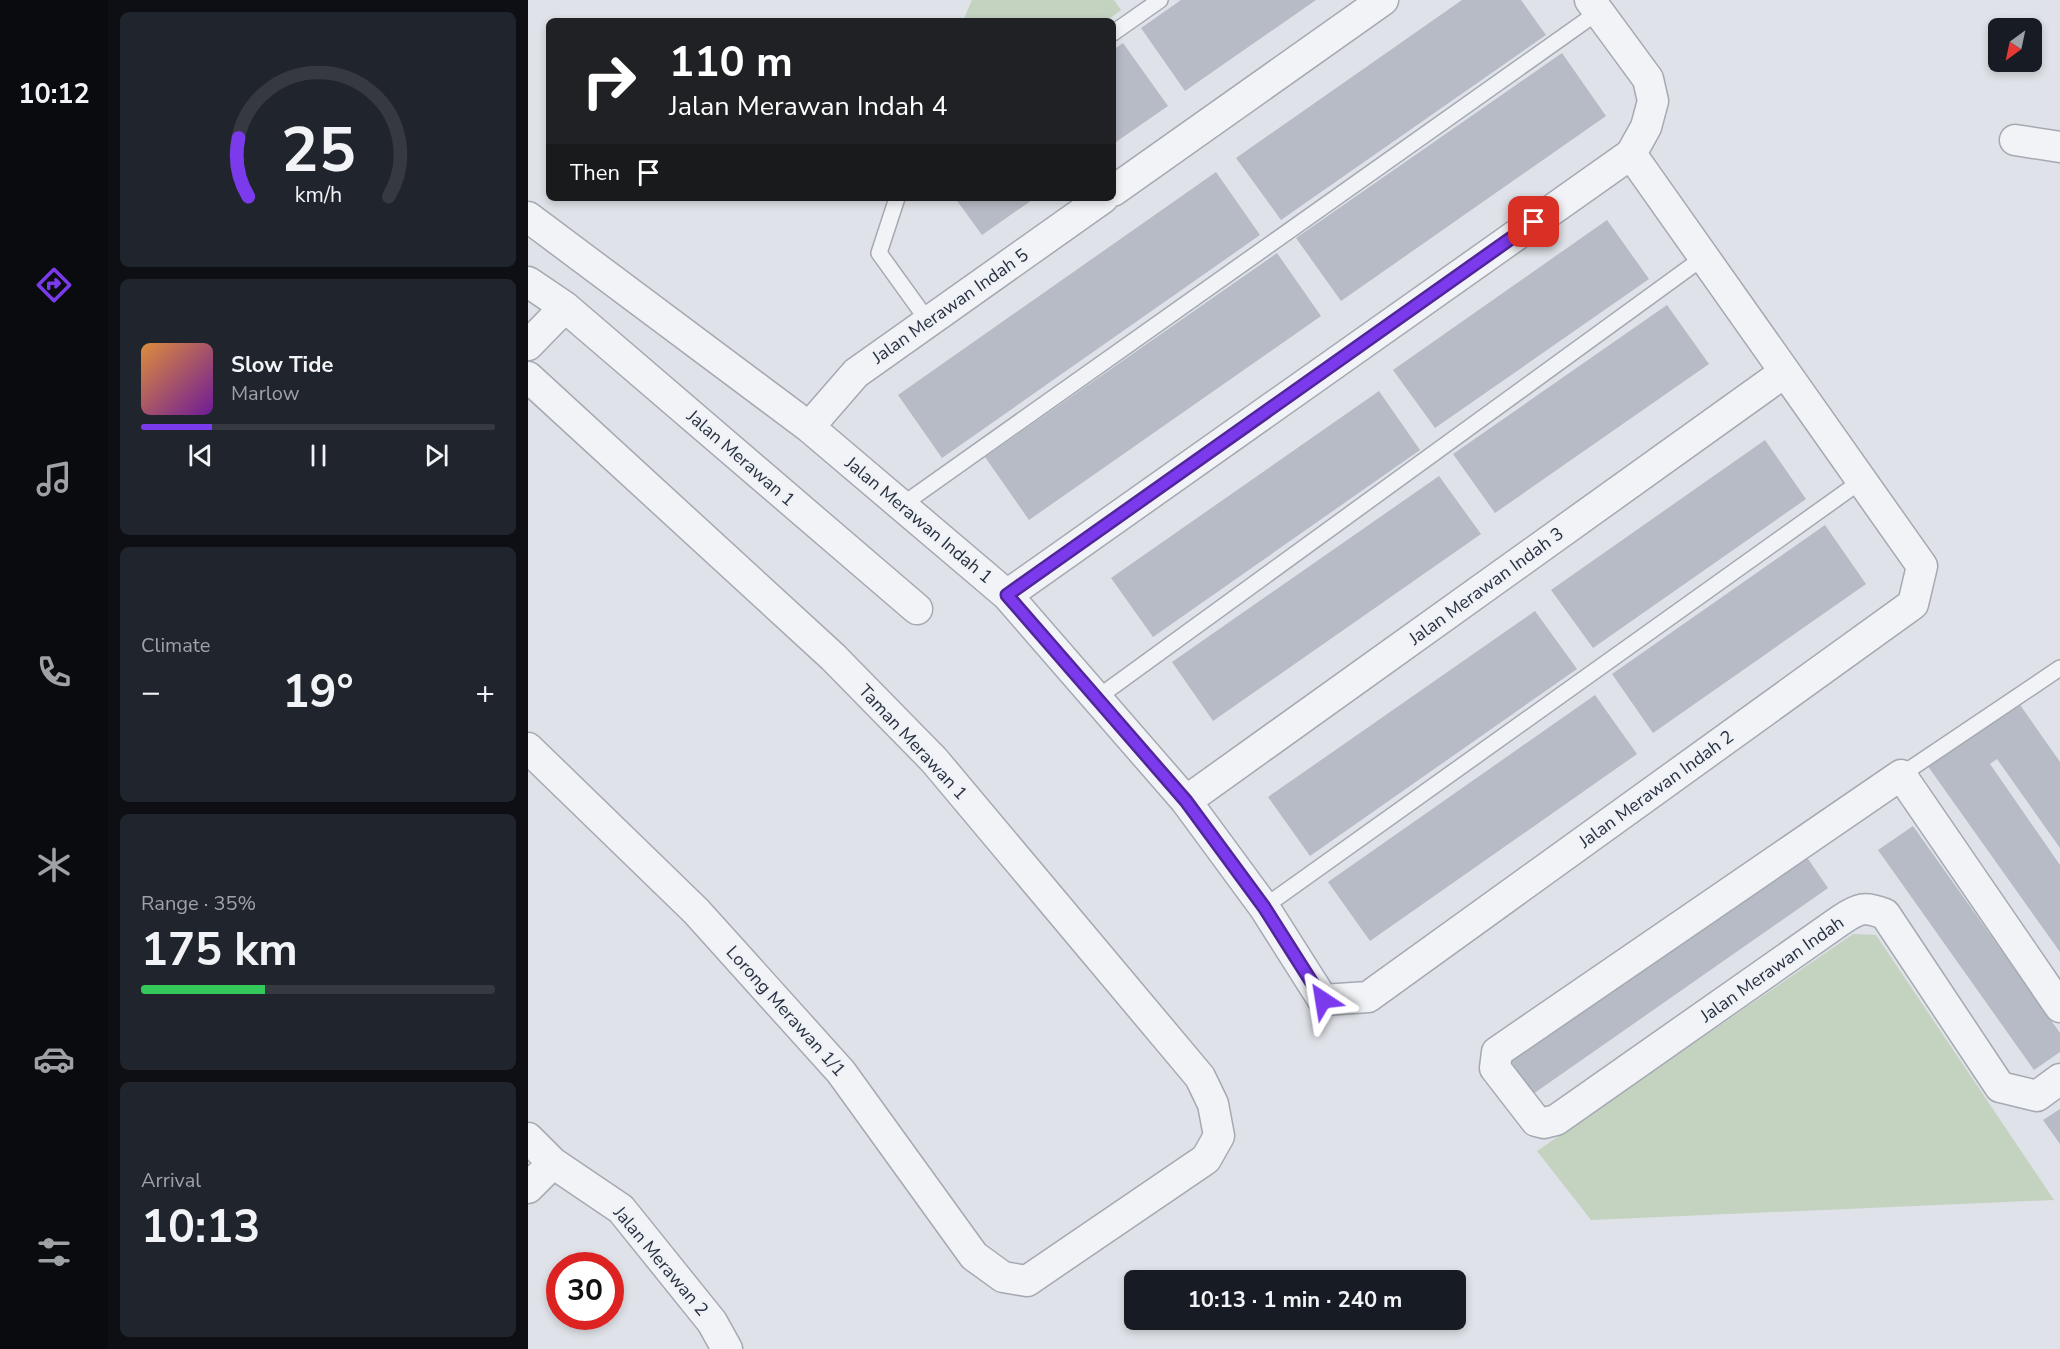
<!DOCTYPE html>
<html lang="en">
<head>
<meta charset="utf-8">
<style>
  :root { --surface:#171b24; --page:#20242c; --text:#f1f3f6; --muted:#9ea1a6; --line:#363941; --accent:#7c3aed }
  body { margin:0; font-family:"Nunito Sans",sans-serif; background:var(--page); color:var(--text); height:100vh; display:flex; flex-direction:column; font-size:22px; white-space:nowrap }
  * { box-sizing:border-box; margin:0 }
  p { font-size:20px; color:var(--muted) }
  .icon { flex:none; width:33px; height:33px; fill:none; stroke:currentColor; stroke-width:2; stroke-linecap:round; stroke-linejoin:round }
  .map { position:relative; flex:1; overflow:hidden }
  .details { display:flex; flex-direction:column; gap:12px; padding:12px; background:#0d0f14; width:420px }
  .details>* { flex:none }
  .banner { position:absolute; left:18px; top:18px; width:570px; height:183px; border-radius:9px; box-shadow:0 3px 9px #0003; background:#202124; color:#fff; overflow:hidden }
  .needle { width:39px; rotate:213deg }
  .tools { position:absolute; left:1460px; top:18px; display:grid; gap:12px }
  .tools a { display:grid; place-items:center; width:54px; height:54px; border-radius:9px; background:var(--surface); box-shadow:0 3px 9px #0003; font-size:30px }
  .speed { position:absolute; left:18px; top:1252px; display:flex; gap:12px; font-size:30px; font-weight:700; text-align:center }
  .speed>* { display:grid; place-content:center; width:78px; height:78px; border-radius:50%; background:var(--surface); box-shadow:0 3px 9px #0003; line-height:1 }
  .speed .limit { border:9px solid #d22; background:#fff; color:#111 }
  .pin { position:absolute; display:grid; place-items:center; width:51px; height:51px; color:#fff; margin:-26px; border-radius:12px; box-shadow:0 3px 9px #0006 }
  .me { position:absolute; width:66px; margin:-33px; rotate:327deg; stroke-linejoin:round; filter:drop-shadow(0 0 4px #0008) }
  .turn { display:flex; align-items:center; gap:21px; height:126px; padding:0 24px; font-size:27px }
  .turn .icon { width:78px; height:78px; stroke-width:2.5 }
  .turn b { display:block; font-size:42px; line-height:51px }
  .then { display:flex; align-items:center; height:57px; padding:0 24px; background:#0003; gap:12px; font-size:22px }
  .big { font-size:45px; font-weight:700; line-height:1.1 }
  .details .tile { flex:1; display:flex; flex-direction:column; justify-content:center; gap:9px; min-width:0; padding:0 21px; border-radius:9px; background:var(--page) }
  .details .dial { align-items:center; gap:0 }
  .dial svg { height:156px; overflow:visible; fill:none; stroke:var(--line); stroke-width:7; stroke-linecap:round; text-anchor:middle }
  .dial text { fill:var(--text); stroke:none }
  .song { display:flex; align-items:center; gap:18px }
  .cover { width:72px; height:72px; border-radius:9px; background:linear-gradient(135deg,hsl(30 70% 55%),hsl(280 70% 35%)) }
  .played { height:6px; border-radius:3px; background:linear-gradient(90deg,var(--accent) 20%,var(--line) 20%) }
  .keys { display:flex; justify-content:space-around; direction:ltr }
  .heat { display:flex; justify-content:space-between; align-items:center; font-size:33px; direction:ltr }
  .charge { height:9px; border-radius:4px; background:linear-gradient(90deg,#34c759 35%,var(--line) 0) }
  .trip { position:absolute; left:596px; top:1270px; width:342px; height:60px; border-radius:9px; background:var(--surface); box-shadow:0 3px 9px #0003; font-weight:700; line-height:60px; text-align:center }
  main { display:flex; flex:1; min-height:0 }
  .tab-bar { display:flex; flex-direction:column; width:108px; justify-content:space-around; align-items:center; background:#090b0e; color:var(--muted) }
  .tab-bar .icon { width:42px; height:42px }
  .tab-bar .current { color:var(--accent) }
  .tab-bar b { font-size:27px; color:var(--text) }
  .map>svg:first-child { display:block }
  .green { fill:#c4d2c0 }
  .building { fill:#b6bbc5 }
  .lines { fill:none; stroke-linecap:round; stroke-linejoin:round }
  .lane-casing { stroke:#a4a9b2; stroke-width:18 }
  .street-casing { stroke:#a4a9b2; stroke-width:33 }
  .lane { stroke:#f2f3f6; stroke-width:15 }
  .street { stroke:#f2f3f6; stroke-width:30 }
  .route-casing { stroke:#51269a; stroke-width:15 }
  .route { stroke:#7c3aed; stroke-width:10 }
  .labels { text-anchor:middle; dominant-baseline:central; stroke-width:4.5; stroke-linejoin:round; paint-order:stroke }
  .street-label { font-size:18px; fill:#282f3f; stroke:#eef1f6 }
</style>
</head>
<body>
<main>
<nav class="tab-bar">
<b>10:12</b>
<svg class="icon current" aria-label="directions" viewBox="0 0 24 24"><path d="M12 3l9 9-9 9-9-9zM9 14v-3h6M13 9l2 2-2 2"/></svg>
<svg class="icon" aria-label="music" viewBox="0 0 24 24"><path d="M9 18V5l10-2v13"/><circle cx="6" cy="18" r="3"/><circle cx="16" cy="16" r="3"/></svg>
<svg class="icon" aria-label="phone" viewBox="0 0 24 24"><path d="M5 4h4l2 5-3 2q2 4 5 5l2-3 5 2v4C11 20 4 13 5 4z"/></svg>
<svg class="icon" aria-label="climate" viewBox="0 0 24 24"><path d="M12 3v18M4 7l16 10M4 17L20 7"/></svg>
<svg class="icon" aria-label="car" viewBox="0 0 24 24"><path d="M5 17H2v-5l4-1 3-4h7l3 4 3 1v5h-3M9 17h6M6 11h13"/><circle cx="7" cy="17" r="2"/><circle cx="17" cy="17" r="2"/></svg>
<svg class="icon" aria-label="filters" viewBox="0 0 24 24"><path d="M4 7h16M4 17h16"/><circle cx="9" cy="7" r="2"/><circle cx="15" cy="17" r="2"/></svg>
</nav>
<section class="details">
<div class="tile dial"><svg viewBox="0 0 100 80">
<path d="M14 69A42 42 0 1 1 86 69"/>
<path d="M14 69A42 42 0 0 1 9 39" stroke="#7c3aed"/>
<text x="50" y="56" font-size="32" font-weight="700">25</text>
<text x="50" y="72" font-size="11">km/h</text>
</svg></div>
<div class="tile">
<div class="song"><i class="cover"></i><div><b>Slow Tide</b><p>Marlow</p></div></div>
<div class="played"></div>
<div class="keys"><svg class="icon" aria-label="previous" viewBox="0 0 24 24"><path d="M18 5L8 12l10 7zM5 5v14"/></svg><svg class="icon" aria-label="pause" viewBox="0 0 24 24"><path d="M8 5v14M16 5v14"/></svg><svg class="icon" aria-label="next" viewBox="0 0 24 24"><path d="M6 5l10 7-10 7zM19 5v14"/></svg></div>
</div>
<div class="tile"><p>Climate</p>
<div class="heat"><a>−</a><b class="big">19°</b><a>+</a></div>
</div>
<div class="tile"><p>Range · 35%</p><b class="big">175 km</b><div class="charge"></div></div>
<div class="tile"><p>Arrival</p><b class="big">10:13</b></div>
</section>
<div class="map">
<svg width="1532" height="1349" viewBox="0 0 1532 1349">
  <rect width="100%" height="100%" fill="#dfe2e8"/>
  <path class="green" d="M 444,0 L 586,0 L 593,10 L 578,21 L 435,21 Z
    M 1325,934 L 1348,935 L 1526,1200 L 1063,1220 L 1009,1151 Z"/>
  <path class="building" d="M 653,0 L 788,0 L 657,91 L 613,28 Z
    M 934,0 L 993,0 L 1018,35 L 753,220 L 708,158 Z
    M 595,43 L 640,106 L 585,144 L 585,50 Z
    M 1034,53 L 1078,116 L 813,301 L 768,238 Z
    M 688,172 L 732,235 L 414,458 L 370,395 Z
    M 427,198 L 507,198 L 454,235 Z
    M 1079,220 L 1121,279 L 907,428 L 865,370 Z
    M 749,253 L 793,316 L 501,520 L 457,457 Z
    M 1139,305 L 1181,364 L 967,513 L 925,454 Z
    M 851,391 L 892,450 L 625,637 L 583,578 Z
    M 1237,440 L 1278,499 L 1065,648 L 1023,590 Z
    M 911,476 L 953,534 L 685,721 L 644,662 Z
    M 1297,525 L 1338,584 L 1125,733 L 1084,674 Z
    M 1007,611 L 1049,669 L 782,856 L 740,797 Z
    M 1067,695 L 1109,754 L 842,941 L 800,882 Z
    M 1490,702 L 1532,762 L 1532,848 L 1469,759 L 1462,764 L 1532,865 L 1532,952 L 1399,765 Z
    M 1385,826 L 1532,1033 L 1532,1052 L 1506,1070 L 1350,850 Z
    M 1276,853 L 1300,888 L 1005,1094 L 981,1059 Z
    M 1532,1109 L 1532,1144 L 1515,1120 Z"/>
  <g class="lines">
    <g class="lane-casing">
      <path id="lane" d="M 585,33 L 632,0
        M 369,198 L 351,253 L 400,321
        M 374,505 L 1070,12
        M 569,698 L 1176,257
        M 1373,775 L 1532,668
        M 736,907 L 1333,481"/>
    </g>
    <g class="street-casing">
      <path id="street" d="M 1487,140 L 1532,147
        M 585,191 L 855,0
        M 0,217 L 281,427 L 479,595 L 658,801 L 736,907 L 795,1000 L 840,997 L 1385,604 L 1394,566 L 1103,154
        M 0,282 L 37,307 L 389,609
        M 0,345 L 37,307
        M 0,377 L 305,657 L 406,760 L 672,1077 L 685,1104 L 691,1136 L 678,1159 L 499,1281 L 475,1277 L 446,1256 L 313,1072 L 168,911 L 0,748
        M 281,427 L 328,373 L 575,198
        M 479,595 L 1103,154 L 1118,127 L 1125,101 L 1120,79 L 1062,0
        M 658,801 L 1257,372
        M 1532,1007 L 1373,775 L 969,1052 L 967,1068 L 1008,1121 L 1016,1123 L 1028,1120 L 1313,920 C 1331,908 1336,906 1357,914 L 1472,1087 L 1509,1096 L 1532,1079
        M 0,1138 L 25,1163 L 93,1209 L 184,1322 L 199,1349
        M 0,1188 L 25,1163"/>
    </g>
    <use href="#lane" class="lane"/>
    <use href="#street" class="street"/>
  </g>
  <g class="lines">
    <g class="route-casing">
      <path id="route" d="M 795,1000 L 736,907 L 658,801 L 479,595 L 1006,222"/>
    </g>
    <use href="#route" class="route"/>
  </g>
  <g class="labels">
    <g class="street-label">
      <text transform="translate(422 306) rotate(-35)">Jalan Merawan Indah 5</text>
      <text transform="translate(213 458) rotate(41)">Jalan Merawan 1</text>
      <text transform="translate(391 520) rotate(40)">Jalan Merawan Indah 1</text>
      <text transform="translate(958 586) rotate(-36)">Jalan Merawan Indah 3</text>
      <text transform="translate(385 742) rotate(47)">Taman Merawan 1</text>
      <text transform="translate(1128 789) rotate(-36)">Jalan Merawan Indah 2</text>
      <text transform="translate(1244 969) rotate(-35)">Jalan Merawan Indah</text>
      <text transform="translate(258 1011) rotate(48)">Lorong Merawan 1/1</text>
      <text transform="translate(133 1261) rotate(50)">Jalan Merawan 2</text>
    </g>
  </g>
</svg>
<div class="tools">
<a><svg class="needle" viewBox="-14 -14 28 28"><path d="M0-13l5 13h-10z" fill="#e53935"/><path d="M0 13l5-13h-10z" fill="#9ea1a6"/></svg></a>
</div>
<div class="speed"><div class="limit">30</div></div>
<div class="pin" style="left:1006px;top:222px;background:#d93025"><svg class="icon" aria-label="arrive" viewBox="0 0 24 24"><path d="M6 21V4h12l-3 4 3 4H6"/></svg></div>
<svg class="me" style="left:795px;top:1000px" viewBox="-20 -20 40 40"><path d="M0-17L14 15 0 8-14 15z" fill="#7c3aed" stroke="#fff" stroke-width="4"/></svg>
<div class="trip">10:13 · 1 min · 240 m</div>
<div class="banner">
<div class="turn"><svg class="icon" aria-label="right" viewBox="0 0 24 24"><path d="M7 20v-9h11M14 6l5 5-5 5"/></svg><div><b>110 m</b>Jalan Merawan Indah 4</div></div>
<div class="then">Then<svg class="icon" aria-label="arrive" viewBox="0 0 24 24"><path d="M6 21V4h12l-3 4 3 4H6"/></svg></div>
</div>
</div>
</main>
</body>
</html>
